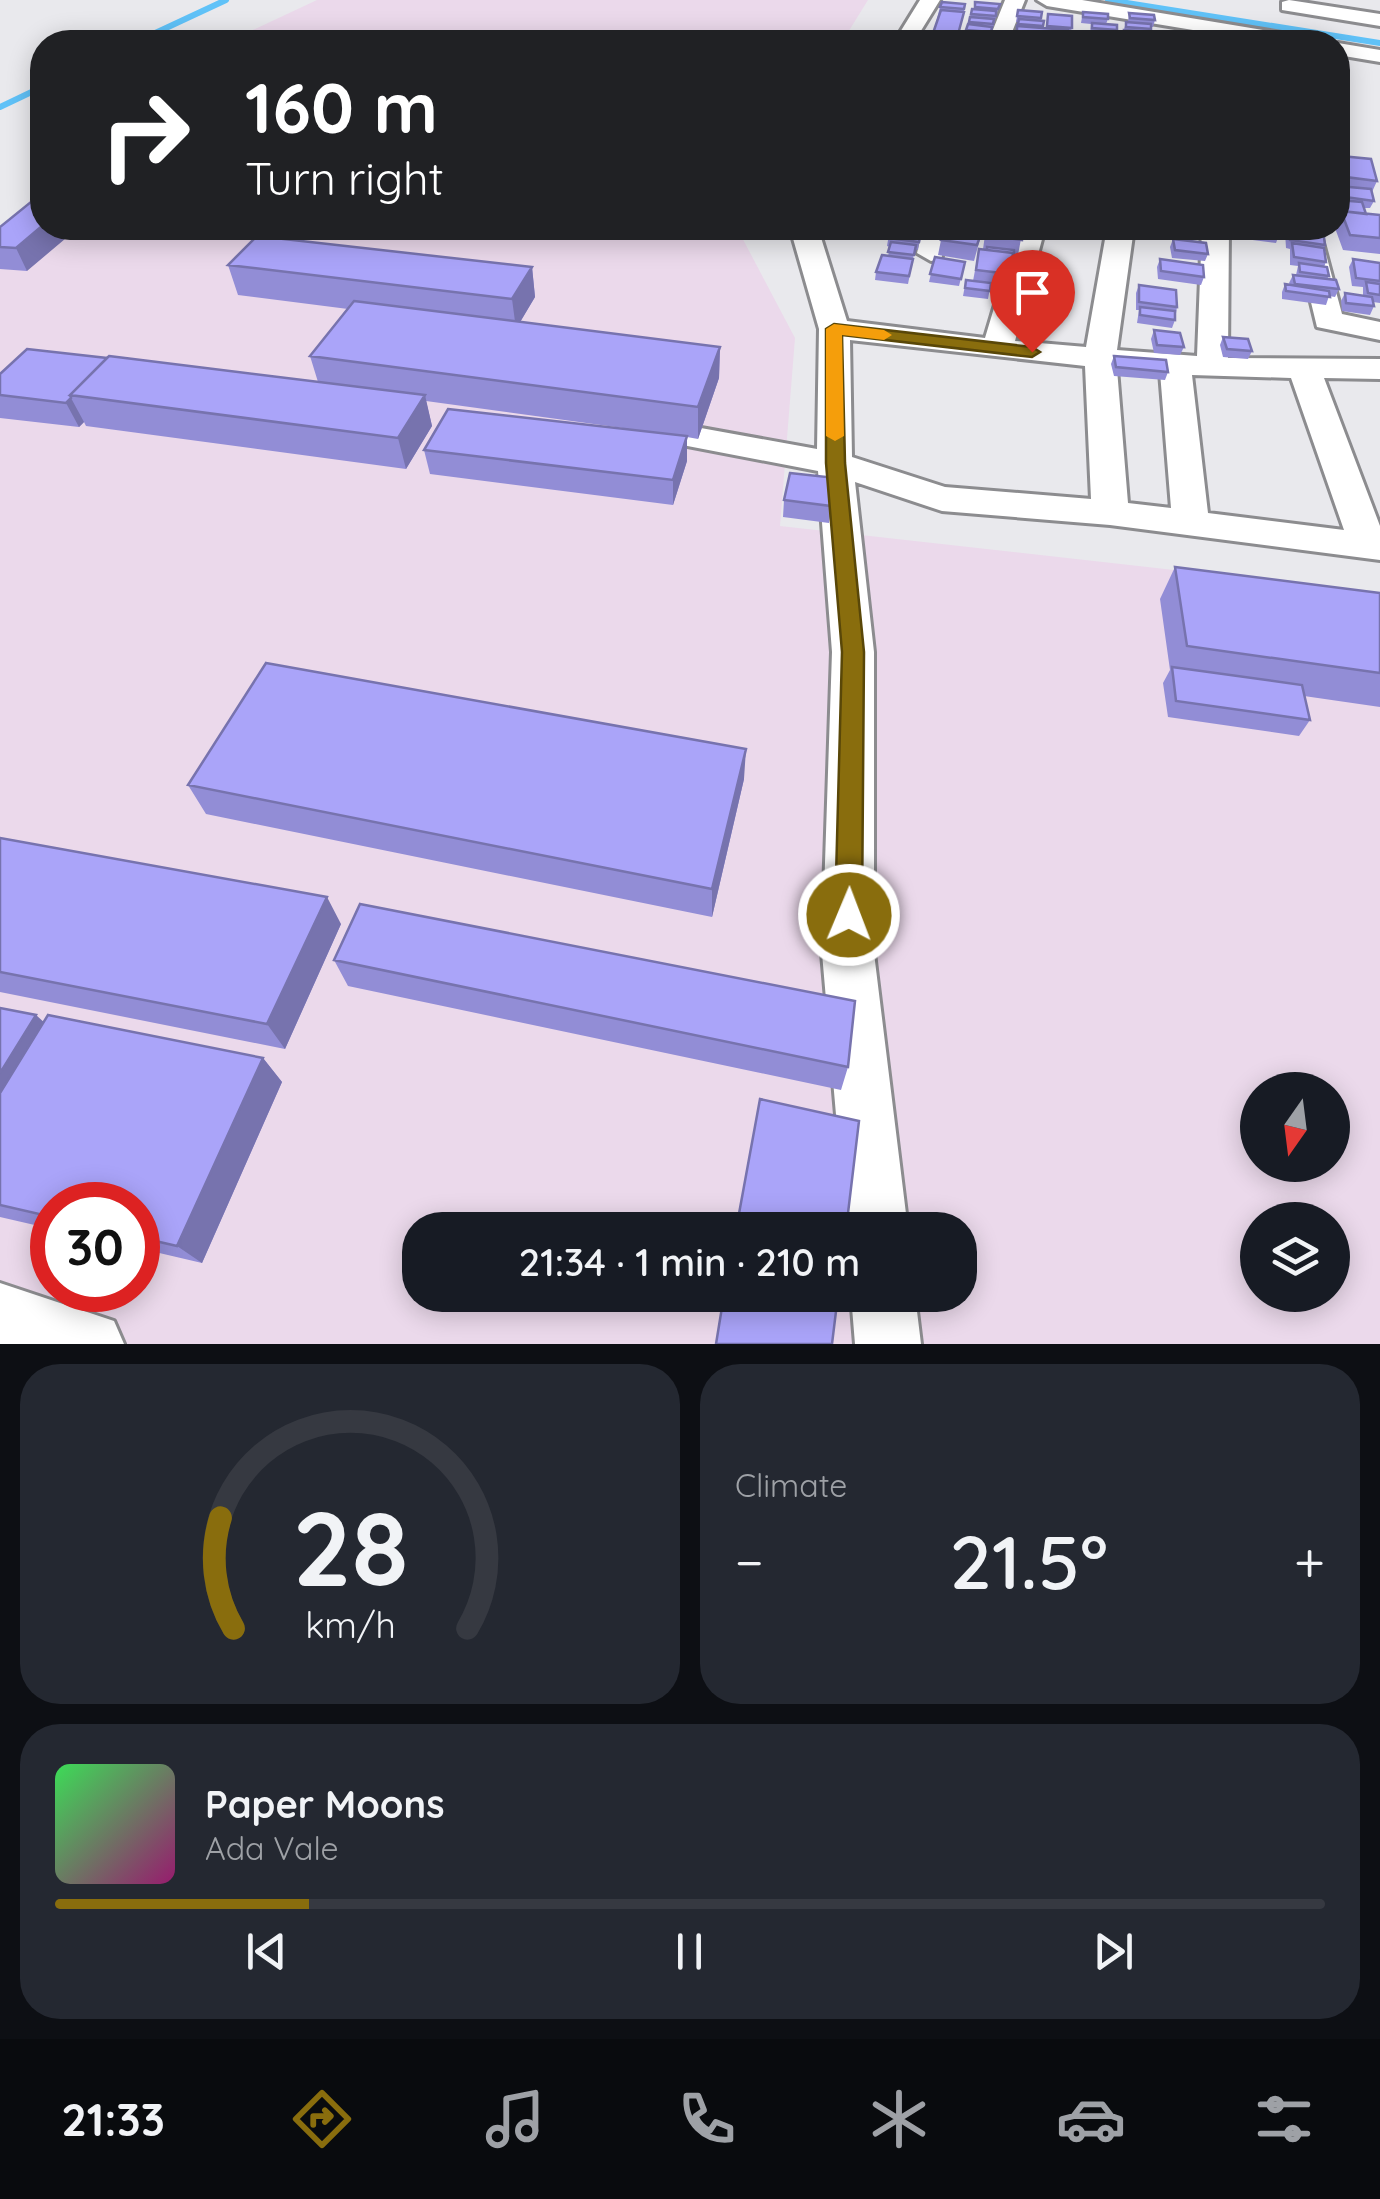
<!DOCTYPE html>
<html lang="en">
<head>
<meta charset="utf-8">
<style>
  :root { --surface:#171b24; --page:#242831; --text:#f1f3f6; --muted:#9ea1a6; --line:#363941; --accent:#896d0d }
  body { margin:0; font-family:Quicksand,sans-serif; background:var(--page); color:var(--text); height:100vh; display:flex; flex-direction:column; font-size:38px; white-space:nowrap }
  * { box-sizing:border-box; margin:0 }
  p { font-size:32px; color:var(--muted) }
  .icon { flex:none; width:55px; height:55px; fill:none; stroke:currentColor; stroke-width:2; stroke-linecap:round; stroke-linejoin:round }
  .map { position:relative; height:1344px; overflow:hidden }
  .details { display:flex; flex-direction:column; gap:20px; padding:20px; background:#0d0f14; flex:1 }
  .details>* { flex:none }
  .banner { position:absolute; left:30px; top:30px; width:1320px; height:210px; border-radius:40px; box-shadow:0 5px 25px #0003; background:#202124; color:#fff; overflow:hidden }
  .needle { width:65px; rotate:194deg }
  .tools { position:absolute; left:1240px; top:1072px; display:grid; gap:20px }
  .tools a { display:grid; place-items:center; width:110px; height:110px; border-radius:50%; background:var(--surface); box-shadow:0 5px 25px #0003; font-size:50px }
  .speed { position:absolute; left:30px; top:1182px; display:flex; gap:20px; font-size:50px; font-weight:700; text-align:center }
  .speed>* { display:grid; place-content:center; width:130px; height:130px; border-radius:50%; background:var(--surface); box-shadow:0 5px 25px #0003; line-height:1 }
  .speed .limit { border:15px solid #d22; background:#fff; color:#111 }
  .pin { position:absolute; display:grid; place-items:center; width:85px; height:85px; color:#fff; margin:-102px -42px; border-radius:50% 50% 50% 0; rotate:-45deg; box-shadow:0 0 10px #0007 }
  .pin .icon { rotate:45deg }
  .me { position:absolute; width:110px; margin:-55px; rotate:1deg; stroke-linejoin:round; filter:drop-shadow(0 0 8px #0008) }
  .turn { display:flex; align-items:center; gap:35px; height:210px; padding:0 50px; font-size:45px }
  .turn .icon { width:130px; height:130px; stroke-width:2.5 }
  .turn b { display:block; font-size:70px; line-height:85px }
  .big { font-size:75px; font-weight:600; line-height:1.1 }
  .details .tile { flex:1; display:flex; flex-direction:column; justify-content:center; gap:15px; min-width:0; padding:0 35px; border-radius:40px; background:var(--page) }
  .details .dial { align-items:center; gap:0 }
  .dial svg { height:260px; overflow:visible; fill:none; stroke:var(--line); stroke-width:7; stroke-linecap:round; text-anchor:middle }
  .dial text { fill:var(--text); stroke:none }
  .song { display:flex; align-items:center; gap:30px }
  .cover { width:120px; height:120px; border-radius:15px; background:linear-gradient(135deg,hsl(130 70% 55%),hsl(320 70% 35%)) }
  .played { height:10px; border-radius:5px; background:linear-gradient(90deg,var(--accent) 20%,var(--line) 20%) }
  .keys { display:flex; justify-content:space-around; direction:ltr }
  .heat { display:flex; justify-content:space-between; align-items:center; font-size:55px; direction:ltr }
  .details .tiles { flex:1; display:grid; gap:20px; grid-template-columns:1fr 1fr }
  .tile:last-child { grid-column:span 2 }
  .trip { position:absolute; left:402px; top:1212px; width:575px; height:100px; border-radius:40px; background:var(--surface); box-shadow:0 5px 25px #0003; font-weight:600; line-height:100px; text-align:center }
  .dock { display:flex; height:160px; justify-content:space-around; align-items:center; background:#090b0e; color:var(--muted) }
  .dock .icon { width:70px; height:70px }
  .dock .current { color:var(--accent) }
  .dock b { font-size:45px; color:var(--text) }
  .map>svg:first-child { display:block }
  .industrial { fill:#ebd9eb; fill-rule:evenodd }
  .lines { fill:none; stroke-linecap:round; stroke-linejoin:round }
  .stream { stroke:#60c2f8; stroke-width:6 }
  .street-casing { stroke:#8c8c8f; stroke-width:6 }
  .street { fill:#fff; fill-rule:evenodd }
  .wall { fill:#928dd6 }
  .shaded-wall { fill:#7773ae }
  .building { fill:#aaa4f9; stroke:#7773ae; stroke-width:2.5 }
  .route { fill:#896d0d; stroke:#594708; stroke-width:2.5 }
  .slow { fill:#f59e0b }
</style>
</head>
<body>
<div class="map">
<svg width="1380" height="1344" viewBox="0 0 1380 1344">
  <rect width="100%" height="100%" fill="#e9e9ed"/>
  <path class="industrial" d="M 317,0 L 868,0 L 842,42 L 227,42 Z
    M 42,172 L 42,228 L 737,228 L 795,338 L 780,526 L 1380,593 L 1380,1344 L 0,1344 L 0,249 L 15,233 ZM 1258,1090 L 1332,1090 L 1332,1165 L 1258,1165 ZM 52,1205 L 138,1205 L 138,1290 L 52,1290 ZM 1258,1220 L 1332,1220 L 1332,1295 L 1258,1295 ZM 420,1230 L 960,1230 L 960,1295 L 420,1295 Z"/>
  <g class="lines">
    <path class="stream" d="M 1108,0 L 1380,43
      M 136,42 L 226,0
      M 0,107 L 42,87"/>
    <g class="street-casing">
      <path id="street" d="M 920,0 L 940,0 L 914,42 L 894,42 Z
        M 1005,0 L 1025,0 L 1008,42 L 988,42 Z
        M 1037,0 L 1082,0 L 1300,36 L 1310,42 L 1266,42 L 1047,6 Z
        M 1289,0 L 1380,14 L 1380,26 L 1282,10 L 1282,2 Z
        M 1338,43 L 1380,50 L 1380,62 L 1338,55 Z
        M 790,228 L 818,228 L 847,321 L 985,338 L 1018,228 L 1045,228 L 1015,341 L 1086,347 L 1107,228 L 1134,228 L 1117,350 L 1197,356 L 1202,228 L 1229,228 L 1228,358 L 1380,359 L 1380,379 L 1324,378 L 1380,526 L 1380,560 L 1110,525 L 942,511 L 855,482 L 874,652 L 874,953 L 908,1230 L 846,1230 L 822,953 L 832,652 L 818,471 L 646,438 L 634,435 L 629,428 L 634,421 L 646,418 L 817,449 L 819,329 ZM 850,340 L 1085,366 L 1091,499 L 945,487 L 852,457 ZM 1117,369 L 1160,372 L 1171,508 L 1128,503 ZM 1192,375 L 1291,378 L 1344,530 L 1208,513 Z
        M 923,228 L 951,228 L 941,259 L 931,261 L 917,253 Z
        M 1293,228 L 1319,228 L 1342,314 L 1380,322 L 1380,340 L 1317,327 Z
        M 0,1283 L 114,1321 L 124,1344 L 0,1344 Z
        M 851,1295 L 915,1295 L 921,1344 L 855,1344 Z"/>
    </g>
    <use href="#street" class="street"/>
  </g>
  <path class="wall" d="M 975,2 L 998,9 L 990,39 L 965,36 L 972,9 L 975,8 Z
    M 965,4 L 963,18 L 956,42 L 927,42 L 932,38 L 940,7 Z
    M 1018,10 L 1042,12 L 1041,20 L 1044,21 L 1043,28 L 1046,28 L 1048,14 L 1072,28 L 1067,42 L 1038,40 L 1037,42 L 1011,42 L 1013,34 L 1016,34 L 1019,22 L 1016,22 Z
    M 1083,12 L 1108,19 L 1106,24 L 1117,30 L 1115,35 L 1119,35 L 1118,42 L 1088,42 L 1091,41 L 1093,35 L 1090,35 L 1091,24 L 1081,23 Z
    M 1129,13 L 1155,20 L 1153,27 L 1151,27 L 1149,35 L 1150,42 L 1122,42 L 1122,37 L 1126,22 L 1128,22 Z
    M 1341,156 L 1377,181 L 1372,192 L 1374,201 L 1370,208 L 1364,208 L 1366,214 L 1380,215 L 1380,254 L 1343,250 L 1335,228 L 1338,228 L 1338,163 Z
    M 42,193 L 27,271 L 0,269 L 0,227 Z
    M 890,228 L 925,228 L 924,231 L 921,230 L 918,250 L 915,249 L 908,284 L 875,280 L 876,272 L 888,256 L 890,247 L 887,246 Z
    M 983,228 L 974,261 L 938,255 L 941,240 Z
    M 986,228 L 1023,228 L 1018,255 L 1014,255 L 1006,290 L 990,288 L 988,299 L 963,296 L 966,280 L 973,281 L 979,249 L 983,249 Z
    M 1236,228 L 1278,228 L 1279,235 L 1276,243 L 1237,238 Z
    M 1288,228 L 1309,228 L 1325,245 L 1324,248 L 1326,262 L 1324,267 L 1329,276 L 1327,279 L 1339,289 L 1335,297 L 1329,296 L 1326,305 L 1282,299 L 1282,292 L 1285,284 L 1290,285 L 1289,283 L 1293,275 L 1296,275 L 1298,266 L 1290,265 L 1290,249 L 1286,248 L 1285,232 Z
    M 1173,239 L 1208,254 L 1205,261 L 1172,258 L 1170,247 Z
    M 935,257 L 965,262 L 959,286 L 929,282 Z
    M 1160,259 L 1204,277 L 1201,285 L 1158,279 L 1157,267 Z
    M 1353,259 L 1380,263 L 1380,303 L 1373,302 L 1374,306 L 1370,315 L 1342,311 L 1341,301 L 1345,293 L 1363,296 L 1363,287 L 1352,286 L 1349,267 Z
    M 228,265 L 532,267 L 535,297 L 520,322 L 720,347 L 719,378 L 698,439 L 687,437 L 687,461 L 673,505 L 430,474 L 424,450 L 652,432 L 426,401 L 432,426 L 406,469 L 86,426 L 84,422 L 79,427 L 0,418 L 0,374 L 318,382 L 310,356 L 348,309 L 238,295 Z
    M 1139,285 L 1177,307 L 1175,320 L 1172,328 L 1137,323 L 1139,310 L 1136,310 L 1136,293 Z
    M 1154,330 L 1184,347 L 1180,355 L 1154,353 L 1151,339 Z
    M 1223,337 L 1252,351 L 1248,359 L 1223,357 L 1220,345 Z
    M 1114,356 L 1168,372 L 1165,380 L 1114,376 L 1111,364 Z
    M 836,478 L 829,523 L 783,517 L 784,500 Z
    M 1175,567 L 1380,593 L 1380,707 L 1304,696 L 1310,720 L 1299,736 L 1168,717 L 1163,683 L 1170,670 L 1160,599 Z
    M 744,779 L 712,917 L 206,814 L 188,785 Z
    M 0,838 L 341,924 L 285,1049 L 0,992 Z
    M 334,960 L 848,1067 L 841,1090 L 348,986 Z
    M 0,1008 L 44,1022 L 263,1058 L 282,1082 L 202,1263 L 138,1248 L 138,1205 L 52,1205 L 52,1229 L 0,1217 Z"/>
  <path class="shaded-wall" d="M 42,226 L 78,228 L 27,271 L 16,248 Z
    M 532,267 L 535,297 L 516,329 L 512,299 Z
    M 720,347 L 719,378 L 698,439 L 698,407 Z
    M 425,395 L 432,426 L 406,469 L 398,438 Z
    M 71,398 L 84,422 L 79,427 L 66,403 Z
    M 687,436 L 687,461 L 673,505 L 673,480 Z
    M 746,749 L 744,779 L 712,917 L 712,889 Z
    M 327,897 L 341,924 L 285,1049 L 267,1024 Z
    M 36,1015 L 57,1034 L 0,1129 L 0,1073 Z
    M 263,1058 L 282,1082 L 202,1263 L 177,1246 Z"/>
  <path class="building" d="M 942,2 L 965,4 L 964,9 L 940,7 Z
    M 975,2 L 1000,4 L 998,9 L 975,7 Z
    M 972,9 L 996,11 L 996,16 L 971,14 Z
    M 941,10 L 964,12 L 957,38 L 932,36 Z
    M 1018,10 L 1042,12 L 1041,18 L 1017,16 Z
    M 1083,12 L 1108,14 L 1108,19 L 1083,17 Z
    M 1129,13 L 1154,15 L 1155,20 L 1130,18 Z
    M 1048,14 L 1072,16 L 1072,28 L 1047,26 Z
    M 970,17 L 994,19 L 993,24 L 969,22 Z
    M 1019,19 L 1044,21 L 1043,26 L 1018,24 Z
    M 1126,22 L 1151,24 L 1151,29 L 1126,27 Z
    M 1092,23 L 1117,25 L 1117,30 L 1092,28 Z
    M 968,24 L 992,27 L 991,32 L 966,30 Z
    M 1017,26 L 1068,30 L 1068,36 L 1017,32 Z
    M 1124,30 L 1149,32 L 1150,42 L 1125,42 Z
    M 1093,33 L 1119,35 L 1119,41 L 1093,38 Z
    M 1013,34 L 1038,36 L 1037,42 L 1012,39 Z
    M 1041,36 L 1066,38 L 1066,42 L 1040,42 Z
    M 928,38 L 953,40 L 952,42 L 927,42 Z
    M 961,38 L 987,40 L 986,42 L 960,42 Z
    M 1341,156 L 1371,159 L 1377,181 L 1346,177 Z
    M 1338,186 L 1371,189 L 1374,201 L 1338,196 Z
    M 42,193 L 42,226 L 16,248 L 0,247 L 0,227 Z
    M 1338,200 L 1362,202 L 1366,214 L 1341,211 L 1339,215 L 1338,215 Z
    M 1341,211 L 1380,215 L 1380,238 L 1350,235 Z
    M 890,228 L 922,228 L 919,242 L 888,238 Z
    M 945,228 L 983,228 L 977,245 L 941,240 Z
    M 987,228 L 1023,228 L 1022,240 L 986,235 Z
    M 1240,228 L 1278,228 L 1279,235 L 1241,230 Z
    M 1289,228 L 1323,230 L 1325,245 L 1290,240 Z
    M 257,236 L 532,267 L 512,299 L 228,265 Z
    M 1173,239 L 1206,243 L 1208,254 L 1175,250 Z
    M 891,242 L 916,245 L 914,255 L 888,252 Z
    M 1292,243 L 1324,248 L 1326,262 L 1294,257 Z
    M 987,247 L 1014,250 L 1014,258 L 1013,253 L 987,250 Z
    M 979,249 L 1013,253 L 1010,274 L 976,270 Z
    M 882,255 L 913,259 L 909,276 L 876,272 Z
    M 935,257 L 965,262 L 961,279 L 930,274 Z
    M 1160,259 L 1203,265 L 1204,277 L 1161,271 Z
    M 1353,259 L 1380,263 L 1380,281 L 1356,278 Z
    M 1299,263 L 1327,267 L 1329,276 L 1300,272 Z
    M 1293,275 L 1336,280 L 1339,289 L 1295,284 Z
    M 966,280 L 991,283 L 990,291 L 965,288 Z
    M 1366,282 L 1380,284 L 1380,295 L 1368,293 Z
    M 1285,284 L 1329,291 L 1330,297 L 1286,291 Z
    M 1139,285 L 1176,290 L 1177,307 L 1139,302 Z
    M 1345,293 L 1372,297 L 1374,306 L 1346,303 Z
    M 354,301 L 720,347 L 698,407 L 310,356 Z
    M 1140,307 L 1175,311 L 1175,320 L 1140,315 Z
    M 1154,330 L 1180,333 L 1184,347 L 1157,345 Z
    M 1223,337 L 1248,339 L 1252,351 L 1227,349 Z
    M 27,349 L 107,358 L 70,395 L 71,398 L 66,403 L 0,395 L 0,374 Z
    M 109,356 L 425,395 L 398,438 L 70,395 Z
    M 1114,356 L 1166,360 L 1168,372 L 1116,367 Z
    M 448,409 L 687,436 L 673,480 L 424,450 Z
    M 790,473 L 836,478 L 831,506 L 784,500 Z
    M 1175,567 L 1380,593 L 1380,673 L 1187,646 Z
    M 266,663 L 746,749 L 712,889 L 188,785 Z
    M 1172,667 L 1302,685 L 1310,720 L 1176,701 Z
    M 0,838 L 327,897 L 267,1024 L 0,972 Z
    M 360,904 L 855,1001 L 848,1067 L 334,960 Z
    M 0,1008 L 36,1015 L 0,1073 Z
    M 48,1015 L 263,1058 L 177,1246 L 138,1237 L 138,1205 L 52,1205 L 52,1217 L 0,1205 L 0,1093 Z
    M 760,1099 L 859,1121 L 846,1230 L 736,1230 Z
    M 724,1295 L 838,1295 L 832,1344 L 716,1344 Z"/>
  <path class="route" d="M 834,324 L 1032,347 L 1040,352 L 1032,357 L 842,335 L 845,463 L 864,652 L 862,915 L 858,924 L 849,928 L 839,924 L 835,915 L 842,652 L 826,463 L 826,329 Z"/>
  <path class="slow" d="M 834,324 L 884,330 L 892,335 L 884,340 L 842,335 L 844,436 L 835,441 L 826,436 L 826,329 Z"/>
</svg>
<div class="tools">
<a><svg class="needle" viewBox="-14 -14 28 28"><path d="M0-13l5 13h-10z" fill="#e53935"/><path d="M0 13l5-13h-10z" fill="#9ea1a6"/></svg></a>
<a><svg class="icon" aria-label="layers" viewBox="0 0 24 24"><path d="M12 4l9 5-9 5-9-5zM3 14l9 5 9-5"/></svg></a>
</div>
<div class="speed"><div class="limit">30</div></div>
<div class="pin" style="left:1032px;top:352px;background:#d93025"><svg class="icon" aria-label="arrive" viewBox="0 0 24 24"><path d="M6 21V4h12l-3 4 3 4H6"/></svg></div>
<svg class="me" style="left:849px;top:915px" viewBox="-20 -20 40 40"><circle r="17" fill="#896d0d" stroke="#fff" stroke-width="3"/><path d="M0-11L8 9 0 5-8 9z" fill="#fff"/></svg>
<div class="trip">21:34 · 1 min · 210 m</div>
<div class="banner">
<div class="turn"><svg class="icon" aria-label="right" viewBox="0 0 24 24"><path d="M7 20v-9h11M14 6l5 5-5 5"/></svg><div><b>160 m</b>Turn right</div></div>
</div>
</div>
<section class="details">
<div class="tiles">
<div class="tile dial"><svg viewBox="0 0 100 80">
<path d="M14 69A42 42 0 1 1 86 69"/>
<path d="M14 69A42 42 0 0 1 10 35" stroke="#896d0d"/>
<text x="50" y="56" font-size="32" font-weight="700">28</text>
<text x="50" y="72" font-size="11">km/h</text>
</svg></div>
<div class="tile"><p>Climate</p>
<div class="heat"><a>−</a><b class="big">21.5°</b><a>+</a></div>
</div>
<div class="tile">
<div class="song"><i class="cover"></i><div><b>Paper Moons</b><p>Ada Vale</p></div></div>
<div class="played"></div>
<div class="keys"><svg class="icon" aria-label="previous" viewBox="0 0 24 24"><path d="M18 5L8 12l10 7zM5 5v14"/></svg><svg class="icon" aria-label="pause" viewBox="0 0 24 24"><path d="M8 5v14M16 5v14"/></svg><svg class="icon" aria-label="next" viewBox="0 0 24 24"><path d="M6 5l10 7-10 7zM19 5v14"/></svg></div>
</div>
</div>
</section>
<nav class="dock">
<b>21:33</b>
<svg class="icon current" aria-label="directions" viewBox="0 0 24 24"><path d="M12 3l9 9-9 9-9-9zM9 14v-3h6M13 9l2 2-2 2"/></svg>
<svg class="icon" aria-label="music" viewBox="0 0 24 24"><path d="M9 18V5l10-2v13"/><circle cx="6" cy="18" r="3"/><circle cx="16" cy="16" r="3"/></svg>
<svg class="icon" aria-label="phone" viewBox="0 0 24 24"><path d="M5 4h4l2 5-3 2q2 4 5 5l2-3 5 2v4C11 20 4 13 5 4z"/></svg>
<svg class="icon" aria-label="climate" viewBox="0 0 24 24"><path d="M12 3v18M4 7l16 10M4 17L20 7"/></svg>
<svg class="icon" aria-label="car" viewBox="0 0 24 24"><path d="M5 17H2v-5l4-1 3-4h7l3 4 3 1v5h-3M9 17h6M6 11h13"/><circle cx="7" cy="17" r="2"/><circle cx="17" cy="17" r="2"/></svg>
<svg class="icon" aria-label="filters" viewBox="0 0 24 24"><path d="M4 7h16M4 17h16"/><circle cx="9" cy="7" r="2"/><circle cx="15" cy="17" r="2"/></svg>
</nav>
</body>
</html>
